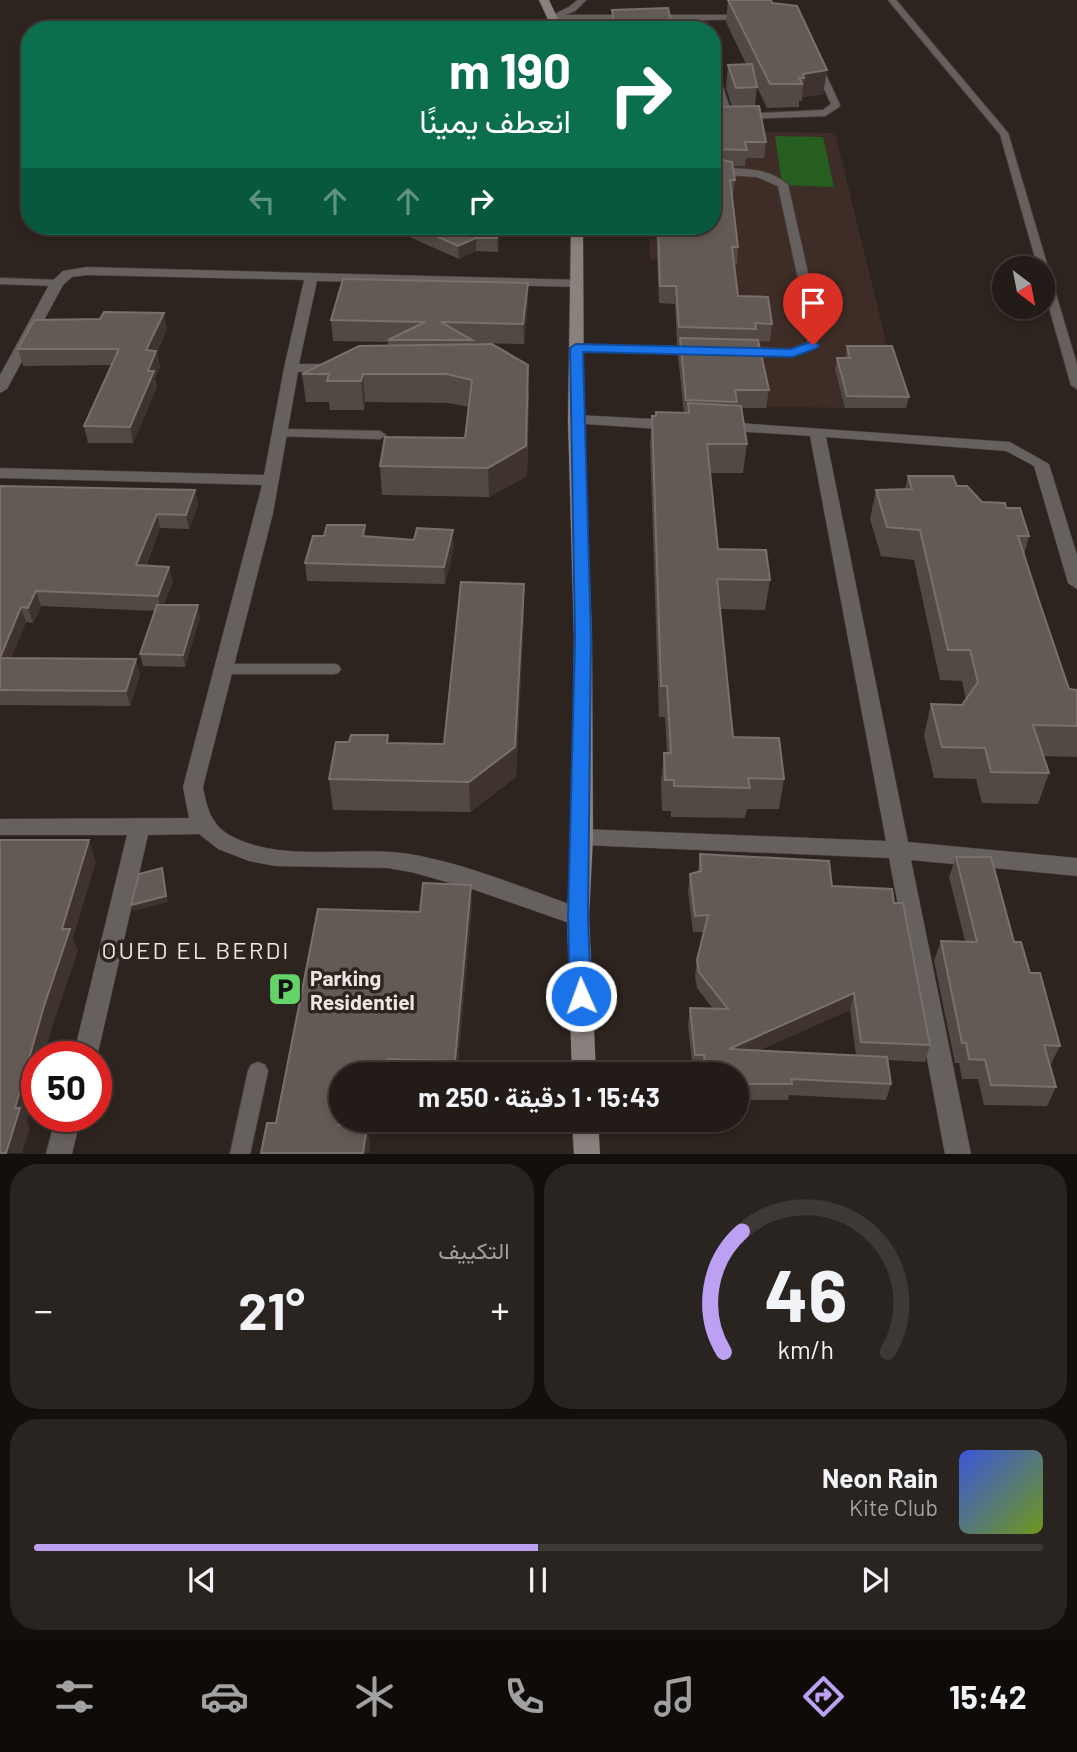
<!DOCTYPE html>
<html lang="ar">
<head>
<meta charset="utf-8">
<style>
  :root { --surface:#221b17; --page:#2a2420; --text:#f1f3f6; --muted:#a2a1a1; --line:#3f3936; --accent:#bca0f2 }
  body { margin:0; font-family:Barlow,Vazirmatn,sans-serif; background:var(--page); color:var(--text); direction:rtl; height:100vh; display:flex; flex-direction:column; font-size:26px; white-space:nowrap }
  * { box-sizing:border-box; margin:0 }
  p { font-size:23px; color:var(--muted) }
  .icon { flex:none; width:38px; height:38px; fill:none; stroke:currentColor; stroke-width:2; stroke-linecap:round; stroke-linejoin:round }
  .map { position:relative; height:1154px; overflow:hidden; direction:ltr }
  .drawer { display:flex; flex-direction:column; gap:10px; padding:10px; background:#130f0d; flex:1 }
  .drawer>* { flex:none }
  .hud { position:absolute; left:21px; top:21px; width:700px; height:214px; border-radius:28px; box-shadow:0 4px 10px #0003,0 0 0 2px var(--line); direction:rtl; background:#0b6e4f; color:#fff; overflow:hidden }
  .needle { width:46px; rotate:148deg }
  .fabs { position:absolute; left:992px; top:256px; display:grid; gap:14px }
  .fabs a { display:grid; place-items:center; width:63px; height:63px; border-radius:50%; background:var(--surface); box-shadow:0 4px 10px #0003,0 0 0 2px var(--line); font-size:35px }
  .speed { position:absolute; left:21px; top:1041px; display:flex; gap:14px; font-size:35px; font-weight:700; text-align:center }
  .speed>* { display:grid; place-content:center; width:91px; height:91px; border-radius:50%; background:var(--surface); box-shadow:0 4px 10px #0003,0 0 0 2px var(--line); line-height:1 }
  .speed .limit { border:10px solid #d22; background:#fff; color:#111 }
  .pin { position:absolute; display:grid; place-items:center; width:60px; height:60px; color:#fff; margin:-72px -30px; border-radius:50% 50% 50% 0; rotate:-45deg; box-shadow:0 0 7px #0007 }
  .pin .icon { rotate:45deg }
  .me { position:absolute; width:77px; margin:-38px; rotate:358deg; stroke-linejoin:round; filter:drop-shadow(0 0 5px #0008) }
  .turn { display:flex; align-items:center; gap:24px; height:147px; padding:0 35px; font-size:32px }
  .turn .icon { width:91px; height:91px; stroke-width:2.5 }
  .turn b { display:block; font-size:49px; line-height:60px }
  .lanes { display:flex; align-items:center; height:66px; padding:0 35px; background:#0003; justify-content:center; gap:35px; direction:ltr }
  .lanes .off { opacity:.35 }
  .big { font-size:52px; font-weight:700; line-height:1.1 }
  .drawer .card { flex:1; display:flex; flex-direction:column; justify-content:center; gap:10px; min-width:0; padding:0 24px; border-radius:28px; background:var(--page) }
  .drawer .dial { align-items:center; gap:0 }
  .dial svg { height:182px; overflow:visible; fill:none; stroke:var(--line); stroke-width:7; stroke-linecap:round; text-anchor:middle }
  .dial text { fill:var(--text); stroke:none }
  .song { display:flex; align-items:center; gap:21px }
  .cover { width:84px; height:84px; border-radius:10px; background:linear-gradient(135deg,hsl(230 70% 55%),hsl(80 70% 35%)) }
  .played { height:7px; border-radius:4px; background:linear-gradient(90deg,var(--accent) 50%,var(--line) 50%) }
  .keys { display:flex; justify-content:space-around; direction:ltr }
  .heat { display:flex; justify-content:space-between; align-items:center; font-size:38px; direction:ltr }
  .drawer .tiles { flex:1; display:grid; gap:10px; grid-template-columns:1fr 1fr }
  .card:last-child { grid-column:span 2 }
  .trip { position:absolute; left:329px; top:1062px; width:420px; height:70px; border-radius:35px; background:var(--surface); box-shadow:0 4px 10px #0003,0 0 0 2px var(--line); font-weight:700; line-height:70px; text-align:center; direction:rtl }
  .tabs { display:flex; height:112px; justify-content:space-around; align-items:center; background:#0e0b09; color:var(--muted) }
  .tabs .icon { width:49px; height:49px }
  .tabs .current { color:var(--accent) }
  .tabs b { font-size:32px; color:var(--text) }
  .map>svg:first-child { display:block }
  .built { fill:#3d2d26 }
  .green { fill:#255e1f }
  .lines { fill:none; stroke-linecap:round; stroke-linejoin:round }
  .service-casing { stroke:#493f3a; stroke-width:2 }
  .minor-casing { stroke:#493f3a; stroke-width:1 }
  .secondary-casing { stroke:#493f3a; stroke-width:1 }
  .service { fill:#66615f; fill-rule:evenodd }
  .minor { fill:#66615f; fill-rule:evenodd }
  .secondary { fill:#8a817e; fill-rule:evenodd }
  .wall { fill:#534944; fill-rule:evenodd }
  .shaded-wall { fill:#3e332e }
  .building { fill:#645a55; stroke:#796f6b; stroke-width:2 }
  .route { fill:#1a73e8; stroke:#114b97; stroke-width:2 }
  .labels { text-anchor:middle; dominant-baseline:central; stroke-width:7; stroke-linejoin:round; paint-order:stroke }
  .near-poi-label { font-size:21px; font-weight:bold; fill:#ece5e2; stroke:#2e241f; text-anchor:start }
  .near-quarter-label { font-size:24px; letter-spacing:2px; fill:#ece5e2; stroke:#2e241f }
</style>
</head>
<body>
<div class="map">
<svg width="1077" height="1154" viewBox="0 0 1077 1154">
  <rect width="100%" height="100%" fill="#2e241f"/>
  <path class="built" d="M 712,131 L 835,133 L 890,358 L 906,408 L 683,407 L 675,304 L 659,303 L 657,260 L 650,259 L 650,239 L 656,239 L 656,226 L 712,226 Z"/>
  <path class="green" d="M 775,136 L 823,137 L 834,187 L 782,185 Z"/>
  <g class="lines">
    <g class="service-casing">
      <path id="service" d="M 578,0 L 586,0 L 575,11 L 565,15 L 629,15 L 633,17 L 629,19 L 553,19 L 549,17 L 569,7 Z
        M 888,0 L 896,0 L 1008,133 L 1077,365 L 1077,389 L 1071,385 L 1043,286 L 1043,268 L 1038,268 L 1000,134 Z
        M 653,15 L 743,15 L 747,17 L 743,19 L 702,20 L 705,30 L 697,30 L 694,20 L 650,19 L 650,15 Z
        M 814,62 L 821,64 L 840,105 L 839,107 L 825,116 L 741,119 L 741,115 L 744,114 L 823,110 L 831,104 L 813,64 Z
        M 712,63 L 716,65 L 733,118 L 732,120 L 712,121 L 712,115 L 724,115 L 712,79 Z
        M 712,168 C 738,169 768,166 788,185 L 821,330 L 816,347 L 793,356 L 742,354 L 736,351 L 742,348 L 791,349 L 807,343 L 809,330 L 778,186 L 757,177 L 712,174 Z
        M 0,278 L 57,280 L 62,283 L 57,286 L 0,284 Z
        M 576,345 L 697,347 L 703,350 L 697,353 L 572,350 L 570,348 Z
        M 280,429 L 380,431 L 386,435 L 380,439 L 276,436 L 274,433 L 276,430 Z
        M 226,664 L 333,664 L 338,665 L 341,669 L 338,673 L 333,674 L 226,674 L 221,673 L 218,669 L 221,665 Z
        M 258,1062 L 265,1065 L 268,1071 L 250,1154 L 230,1154 L 248,1071 L 251,1065 Z"/>
    </g>
    <g class="minor-casing">
      <path id="minor" d="M 87,267 L 583,280 L 583,286 L 578,287 L 317,281 L 299,364 L 336,364 L 343,368 L 336,372 L 298,372 L 273,513 L 203,787 C 207,810 212,827 235,838 C 288,863 353,845 409,854 C 469,864 528,890 586,910 L 589,917 L 586,924 L 578,926 L 472,889 L 411,872 L 387,868 L 275,866 L 249,861 L 218,849 L 199,834 L 148,835 L 97,1057 L 73,1057 L 127,835 L 0,835 L 0,819 L 189,818 L 183,787 L 262,485 L 0,478 L 0,468 L 264,475 L 284,368 L 304,280 L 87,275 L 72,277 L 63,285 L 7,389 L 0,393 L 0,375 L 50,283 L 63,271 Z
        M 576,415 L 674,420 L 682,425 L 674,430 L 571,423 L 568,420 Z
        M 723,422 L 1010,442 L 1049,464 L 1077,555 L 1077,589 L 1068,583 L 1034,466 L 1006,451 L 826,437 L 908,842 L 1077,858 L 1077,876 L 911,860 L 971,1154 L 945,1154 L 889,858 L 582,845 L 575,843 L 571,837 L 575,831 L 582,829 L 886,841 L 810,436 L 718,430 L 715,427 L 718,424 Z
        M 56,1116 L 81,1116 L 72,1154 L 46,1154 Z"/>
    </g>
    <g class="secondary-casing">
      <path id="secondary" d="M 539,0 L 549,0 L 563,30 L 553,30 Z
        M 571,226 L 583,226 L 584,420 L 592,638 L 593,837 L 589,917 L 596,1074 L 572,1074 L 567,917 L 571,837 L 574,638 L 568,420 Z
        M 572,1120 L 598,1120 L 600,1154 L 574,1154 Z"/>
    </g>
    <use href="#service" class="service"/>
    <use href="#minor" class="minor"/>
    <use href="#secondary" class="secondary"/>
  </g>
  <path class="wall" d="M 728,0 L 772,3 L 827,70 L 823,94 L 802,97 L 802,101 L 799,101 L 799,107 L 767,108 L 757,87 L 755,106 L 766,142 L 764,158 L 746,158 L 745,166 L 733,166 L 735,180 L 733,196 L 732,196 L 738,247 L 737,265 L 734,264 L 738,296 L 772,324 L 770,342 L 758,341 L 769,390 L 766,408 L 741,408 L 747,444 L 743,473 L 710,473 L 718,549 L 770,580 L 765,610 L 720,609 L 733,737 L 784,779 L 779,809 L 747,809 L 745,818 L 671,817 L 671,811 L 662,811 L 661,783 L 664,753 L 667,753 L 665,717 L 659,717 L 650,445 L 652,416 L 656,416 L 656,412 L 684,413 L 678,356 L 679,345 L 677,345 L 675,304 L 659,303 L 656,226 L 712,226 L 712,73 L 722,97 L 721,107 L 732,107 L 726,88 L 728,65 L 746,64 L 726,22 Z
    M 612,10 L 673,30 L 612,30 Z
    M 385,226 L 500,226 L 498,252 L 476,251 L 459,259 Z
    M 528,303 L 524,344 L 472,343 L 472,345 L 529,393 L 527,476 L 489,497 L 382,495 L 380,466 L 465,438 L 469,407 L 448,403 L 365,402 L 364,410 L 330,410 L 329,402 L 306,402 L 302,374 L 388,346 L 388,342 L 333,341 L 331,320 Z
    M 167,329 L 157,352 L 160,367 L 155,378 L 157,387 L 133,443 L 88,443 L 84,426 L 111,365 L 23,366 L 18,349 Z
    M 847,346 L 909,397 L 906,408 L 845,408 L 835,369 L 837,358 L 845,358 Z
    M 908,476 L 957,486 L 982,502 L 1006,508 L 1029,536 L 1024,555 L 1069,689 L 1077,690 L 1077,757 L 1043,756 L 1049,773 L 1038,804 L 982,803 L 976,779 L 934,778 L 924,735 L 931,704 L 962,705 L 966,699 L 962,681 L 940,680 L 914,560 L 881,556 L 870,519 L 876,490 L 905,489 Z
    M 0,486 L 195,490 L 198,505 L 189,529 L 160,528 L 146,566 L 169,567 L 173,582 L 163,605 L 200,617 L 185,667 L 143,666 L 140,654 L 155,611 L 41,606 L 33,623 L 26,622 L 11,658 L 140,674 L 130,706 L 0,705 Z
    M 366,537 L 454,547 L 445,584 L 307,581 L 305,563 Z
    M 524,584 L 524,614 L 516,777 L 470,812 L 333,810 L 329,779 L 349,742 L 444,744 Z
    M 700,854 L 894,903 L 930,1045 L 925,1062 L 887,1060 L 891,1084 L 886,1100 L 789,1095 L 788,1100 L 737,1100 L 737,1074 L 702,1074 L 702,1071 L 693,1071 L 688,1025 L 690,1008 L 713,1009 L 697,988 L 695,976 L 697,960 L 704,932 L 693,932 L 688,891 L 690,874 L 698,871 ZM 850,1010 L 856,1055 L 759,1050 Z
    M 956,857 L 1014,942 L 1030,973 L 1060,1046 L 1050,1066 L 1056,1087 L 1047,1106 L 984,1105 L 978,1079 L 962,1079 L 959,1063 L 955,1063 L 934,961 L 941,941 L 965,941 L 949,877 Z
    M 472,905 L 457,1074 L 341,1074 L 345,1120 L 344,1125 L 367,1126 L 370,1145 L 369,1153 L 261,1153 L 276,1123 L 420,912 Z"/>
  <path class="shaded-wall" d="M 827,70 L 823,94 L 802,97 L 804,78 L 803,74 Z
    M 498,226 L 500,226 L 498,252 L 497,238 Z
    M 476,238 L 476,251 L 459,259 L 458,246 Z
    M 528,283 L 528,303 L 524,344 L 523,324 Z
    M 164,313 L 167,329 L 157,352 L 160,367 L 155,378 L 157,387 L 133,443 L 130,427 L 146,350 Z
    M 528,365 L 527,476 L 489,497 L 488,468 Z
    M 363,374 L 365,402 L 364,410 L 361,381 Z
    M 195,490 L 198,505 L 189,529 L 186,515 Z
    M 157,514 L 160,528 L 140,580 L 136,565 Z
    M 453,530 L 454,547 L 445,584 L 444,567 Z
    M 169,567 L 173,582 L 161,611 L 158,596 Z
    M 524,584 L 524,614 L 516,777 L 470,812 L 469,782 Z
    M 36,591 L 41,606 L 33,623 L 28,608 Z
    M 198,605 L 200,617 L 185,667 L 183,655 Z
    M 21,607 L 26,622 L 5,673 L 0,658 Z
    M 136,659 L 140,674 L 130,706 L 126,691 Z
    M 89,840 L 96,862 L 73,938 L 78,951 L 52,1027 L 44,1057 L 37,1057 L 37,1085 L 27,1122 L 30,1128 L 22,1153 L 6,1153 L 15,1108 L 62,929 Z
    M 162,868 L 168,902 L 133,911 L 131,905 Z
    M 471,885 L 472,905 L 457,1074 L 456,1074 L 455,1061 Z
    M 854,993 L 850,1010 L 727,1065 L 729,1049 Z
    M 388,1059 L 390,1074 L 386,1074 Z
    M 341,1104 L 341,1120 L 345,1120 L 342,1144 L 338,1125 Z
    M 367,1126 L 370,1145 L 369,1153 L 363,1153 Z"/>
  <path class="building" d="M 728,0 L 771,0 L 772,3 L 797,6 L 827,70 L 803,74 L 804,78 L 799,78 L 802,84 L 770,84 Z
    M 668,8 L 673,30 L 615,30 L 612,10 Z
    M 752,64 L 757,87 L 736,88 L 728,65 Z
    M 712,73 L 714,73 L 722,97 L 712,98 Z
    M 759,106 L 766,142 L 745,142 L 747,150 L 713,149 L 712,153 L 712,107 Z
    M 712,158 L 732,162 L 735,180 L 730,180 L 738,247 L 732,247 L 738,296 L 768,297 L 772,324 L 755,323 L 756,329 L 679,327 L 676,286 L 660,286 L 658,226 L 712,226 Z
    M 414,226 L 498,226 L 497,238 L 476,238 L 458,246 Z
    M 343,279 L 528,283 L 523,324 L 441,322 L 472,340 L 388,340 L 425,322 L 331,320 Z
    M 104,312 L 164,313 L 146,350 L 156,351 L 148,371 L 154,371 L 130,427 L 84,426 L 119,349 L 18,349 L 34,320 L 100,319 Z
    M 680,338 L 758,340 L 769,390 L 735,390 L 737,402 L 686,400 Z
    M 492,344 L 528,365 L 526,446 L 488,468 L 380,466 L 385,437 L 465,438 L 472,380 L 447,374 L 363,374 L 361,381 L 327,381 L 329,374 L 302,374 L 359,346 Z
    M 847,346 L 892,346 L 909,397 L 847,396 L 837,358 L 850,358 Z
    M 688,403 L 741,406 L 747,444 L 707,444 L 718,549 L 766,550 L 770,580 L 717,579 L 733,737 L 779,738 L 784,779 L 748,778 L 750,788 L 674,786 L 674,780 L 665,780 L 664,753 L 671,753 L 667,686 L 661,686 L 652,416 L 656,416 L 656,412 L 689,413 Z
    M 908,476 L 953,476 L 957,486 L 967,486 L 982,502 L 1005,503 L 1006,508 L 1020,508 L 1029,536 L 1018,536 L 1038,598 L 1069,689 L 1077,690 L 1077,726 L 1033,725 L 1049,773 L 991,772 L 985,748 L 942,747 L 931,704 L 962,705 L 978,682 L 970,650 L 948,650 L 920,530 L 887,527 L 876,490 L 912,489 Z
    M 0,486 L 195,490 L 186,515 L 157,514 L 136,565 L 169,567 L 158,596 L 36,591 L 28,608 L 21,607 L 0,658 L 136,659 L 126,691 L 0,690 Z
    M 327,525 L 365,525 L 363,536 L 414,540 L 417,528 L 453,530 L 444,567 L 305,563 L 313,536 L 324,536 Z
    M 461,582 L 524,584 L 515,747 L 469,782 L 329,779 L 336,742 L 349,742 L 351,735 L 388,735 L 387,743 L 444,744 Z
    M 157,605 L 198,605 L 183,655 L 140,654 Z
    M 0,840 L 89,840 L 62,929 L 70,929 L 44,1006 L 15,1108 L 20,1108 L 6,1153 L 0,1153 Z
    M 700,854 L 829,861 L 832,886 L 892,889 L 894,903 L 903,903 L 930,1045 L 861,1042 L 854,993 L 729,1049 L 887,1057 L 891,1084 L 791,1079 L 792,1084 L 737,1084 L 737,1074 L 706,1074 L 704,1055 L 695,1055 L 690,1008 L 728,1009 L 699,972 L 697,960 L 708,915 L 695,916 L 690,874 L 701,871 Z
    M 956,857 L 991,857 L 1014,942 L 1021,942 L 1030,973 L 1040,973 L 1060,1046 L 1044,1045 L 1056,1087 L 991,1085 L 985,1060 L 969,1059 L 966,1043 L 962,1043 L 941,941 L 977,942 Z
    M 162,868 L 166,896 L 131,905 L 139,874 Z
    M 423,883 L 471,885 L 455,1061 L 388,1059 L 386,1074 L 346,1072 L 346,1074 L 341,1074 L 341,1104 L 338,1125 L 367,1126 L 363,1153 L 261,1153 L 267,1123 L 276,1123 L 318,909 L 420,912 Z"/>
  <path class="route" d="M 813,341 L 819,345 L 817,348 L 793,357 L 583,352 L 591,638 L 588,917 L 591,996 L 588,1002 L 581,1005 L 573,1002 L 570,996 L 568,917 L 575,638 L 570,348 L 576,344 L 791,349 Z"/>
  <defs>
    <g id="parking-square" transform="scale(1.75)"><rect x="-9" y="-9" width="18" height="18" rx="4" fill="#62d469" stroke="#2e241f"/><path d="M-3.5-5.5H1a3.5 3.5 0 0 1 0 7H-1V5.5H-3.5ZM-1-3.4V-.6H.8a1.4 1.4 0 0 0 0-2.8Z" fill="#111"/></g>
  </defs>
  <g fill-rule="evenodd">
    <use href="#parking-square" x="285" y="989"/>
  </g>
  <g class="labels">
    <g class="near-poi-label">
      <text x="310" y="977">Parking<tspan x="310" dy="24">Residentiel</tspan></text>
    </g>
    <g class="near-quarter-label">
      <text x="196" y="949">OUED EL BERDI</text>
    </g>
  </g>
</svg>
<div class="fabs">
<a><svg class="needle" viewBox="-14 -14 28 28"><path d="M0-13l5 13h-10z" fill="#e53935"/><path d="M0 13l5-13h-10z" fill="#a2a1a1"/></svg></a>
</div>
<div class="speed"><div class="limit">50</div></div>
<div class="pin" style="left:813px;top:345px;background:#d93025"><svg class="icon" aria-label="arrive" viewBox="0 0 24 24"><path d="M6 21V4h12l-3 4 3 4H6"/></svg></div>
<svg class="me" style="left:581px;top:996px" viewBox="-20 -20 40 40"><circle r="17" fill="#1a73e8" stroke="#fff" stroke-width="3"/><path d="M0-11L8 9 0 5-8 9z" fill="#fff"/></svg>
<div class="trip">15:43 · 1 دقيقة · 250 m</div>
<div class="hud">
<div class="turn"><svg class="icon" aria-label="right" viewBox="0 0 24 24"><path d="M7 20v-9h11M14 6l5 5-5 5"/></svg><div><b>190 m</b>انعطف يمينًا</div></div>
<div class="lanes"><svg class="icon off" aria-label="left" viewBox="0 0 24 24"><path d="M17 20v-9H6M10 6l-5 5 5 5"/></svg><svg class="icon off" aria-label="ahead" viewBox="0 0 24 24"><path d="M12 20V5M6 11l6-6 6 6"/></svg><svg class="icon off" aria-label="ahead" viewBox="0 0 24 24"><path d="M12 20V5M6 11l6-6 6 6"/></svg><svg class="icon" aria-label="right" viewBox="0 0 24 24"><path d="M7 20v-9h11M14 6l5 5-5 5"/></svg></div>
</div>
</div>
<section class="drawer">
<div class="tiles">
<div class="card dial"><svg viewBox="0 0 100 80">
<path d="M14 69A42 42 0 1 1 86 69"/>
<path d="M14 69A42 42 0 0 1 22 16" stroke="#bca0f2"/>
<text x="50" y="56" font-size="32" font-weight="700">46</text>
<text x="50" y="72" font-size="11">km/h</text>
</svg></div>
<div class="card"><p>التكييف</p>
<div class="heat"><a>−</a><b class="big">21°</b><a>+</a></div>
</div>
<div class="card">
<div class="song"><i class="cover"></i><div><b>Neon Rain</b><p>Kite Club</p></div></div>
<div class="played"></div>
<div class="keys"><svg class="icon" aria-label="previous" viewBox="0 0 24 24"><path d="M18 5L8 12l10 7zM5 5v14"/></svg><svg class="icon" aria-label="pause" viewBox="0 0 24 24"><path d="M8 5v14M16 5v14"/></svg><svg class="icon" aria-label="next" viewBox="0 0 24 24"><path d="M6 5l10 7-10 7zM19 5v14"/></svg></div>
</div>
</div>
</section>
<nav class="tabs">
<b>15:42</b>
<svg class="icon current" aria-label="directions" viewBox="0 0 24 24"><path d="M12 3l9 9-9 9-9-9zM9 14v-3h6M13 9l2 2-2 2"/></svg>
<svg class="icon" aria-label="music" viewBox="0 0 24 24"><path d="M9 18V5l10-2v13"/><circle cx="6" cy="18" r="3"/><circle cx="16" cy="16" r="3"/></svg>
<svg class="icon" aria-label="phone" viewBox="0 0 24 24"><path d="M5 4h4l2 5-3 2q2 4 5 5l2-3 5 2v4C11 20 4 13 5 4z"/></svg>
<svg class="icon" aria-label="climate" viewBox="0 0 24 24"><path d="M12 3v18M4 7l16 10M4 17L20 7"/></svg>
<svg class="icon" aria-label="car" viewBox="0 0 24 24"><path d="M5 17H2v-5l4-1 3-4h7l3 4 3 1v5h-3M9 17h6M6 11h13"/><circle cx="7" cy="17" r="2"/><circle cx="17" cy="17" r="2"/></svg>
<svg class="icon" aria-label="filters" viewBox="0 0 24 24"><path d="M4 7h16M4 17h16"/><circle cx="9" cy="7" r="2"/><circle cx="15" cy="17" r="2"/></svg>
</nav>
</body>
</html>
